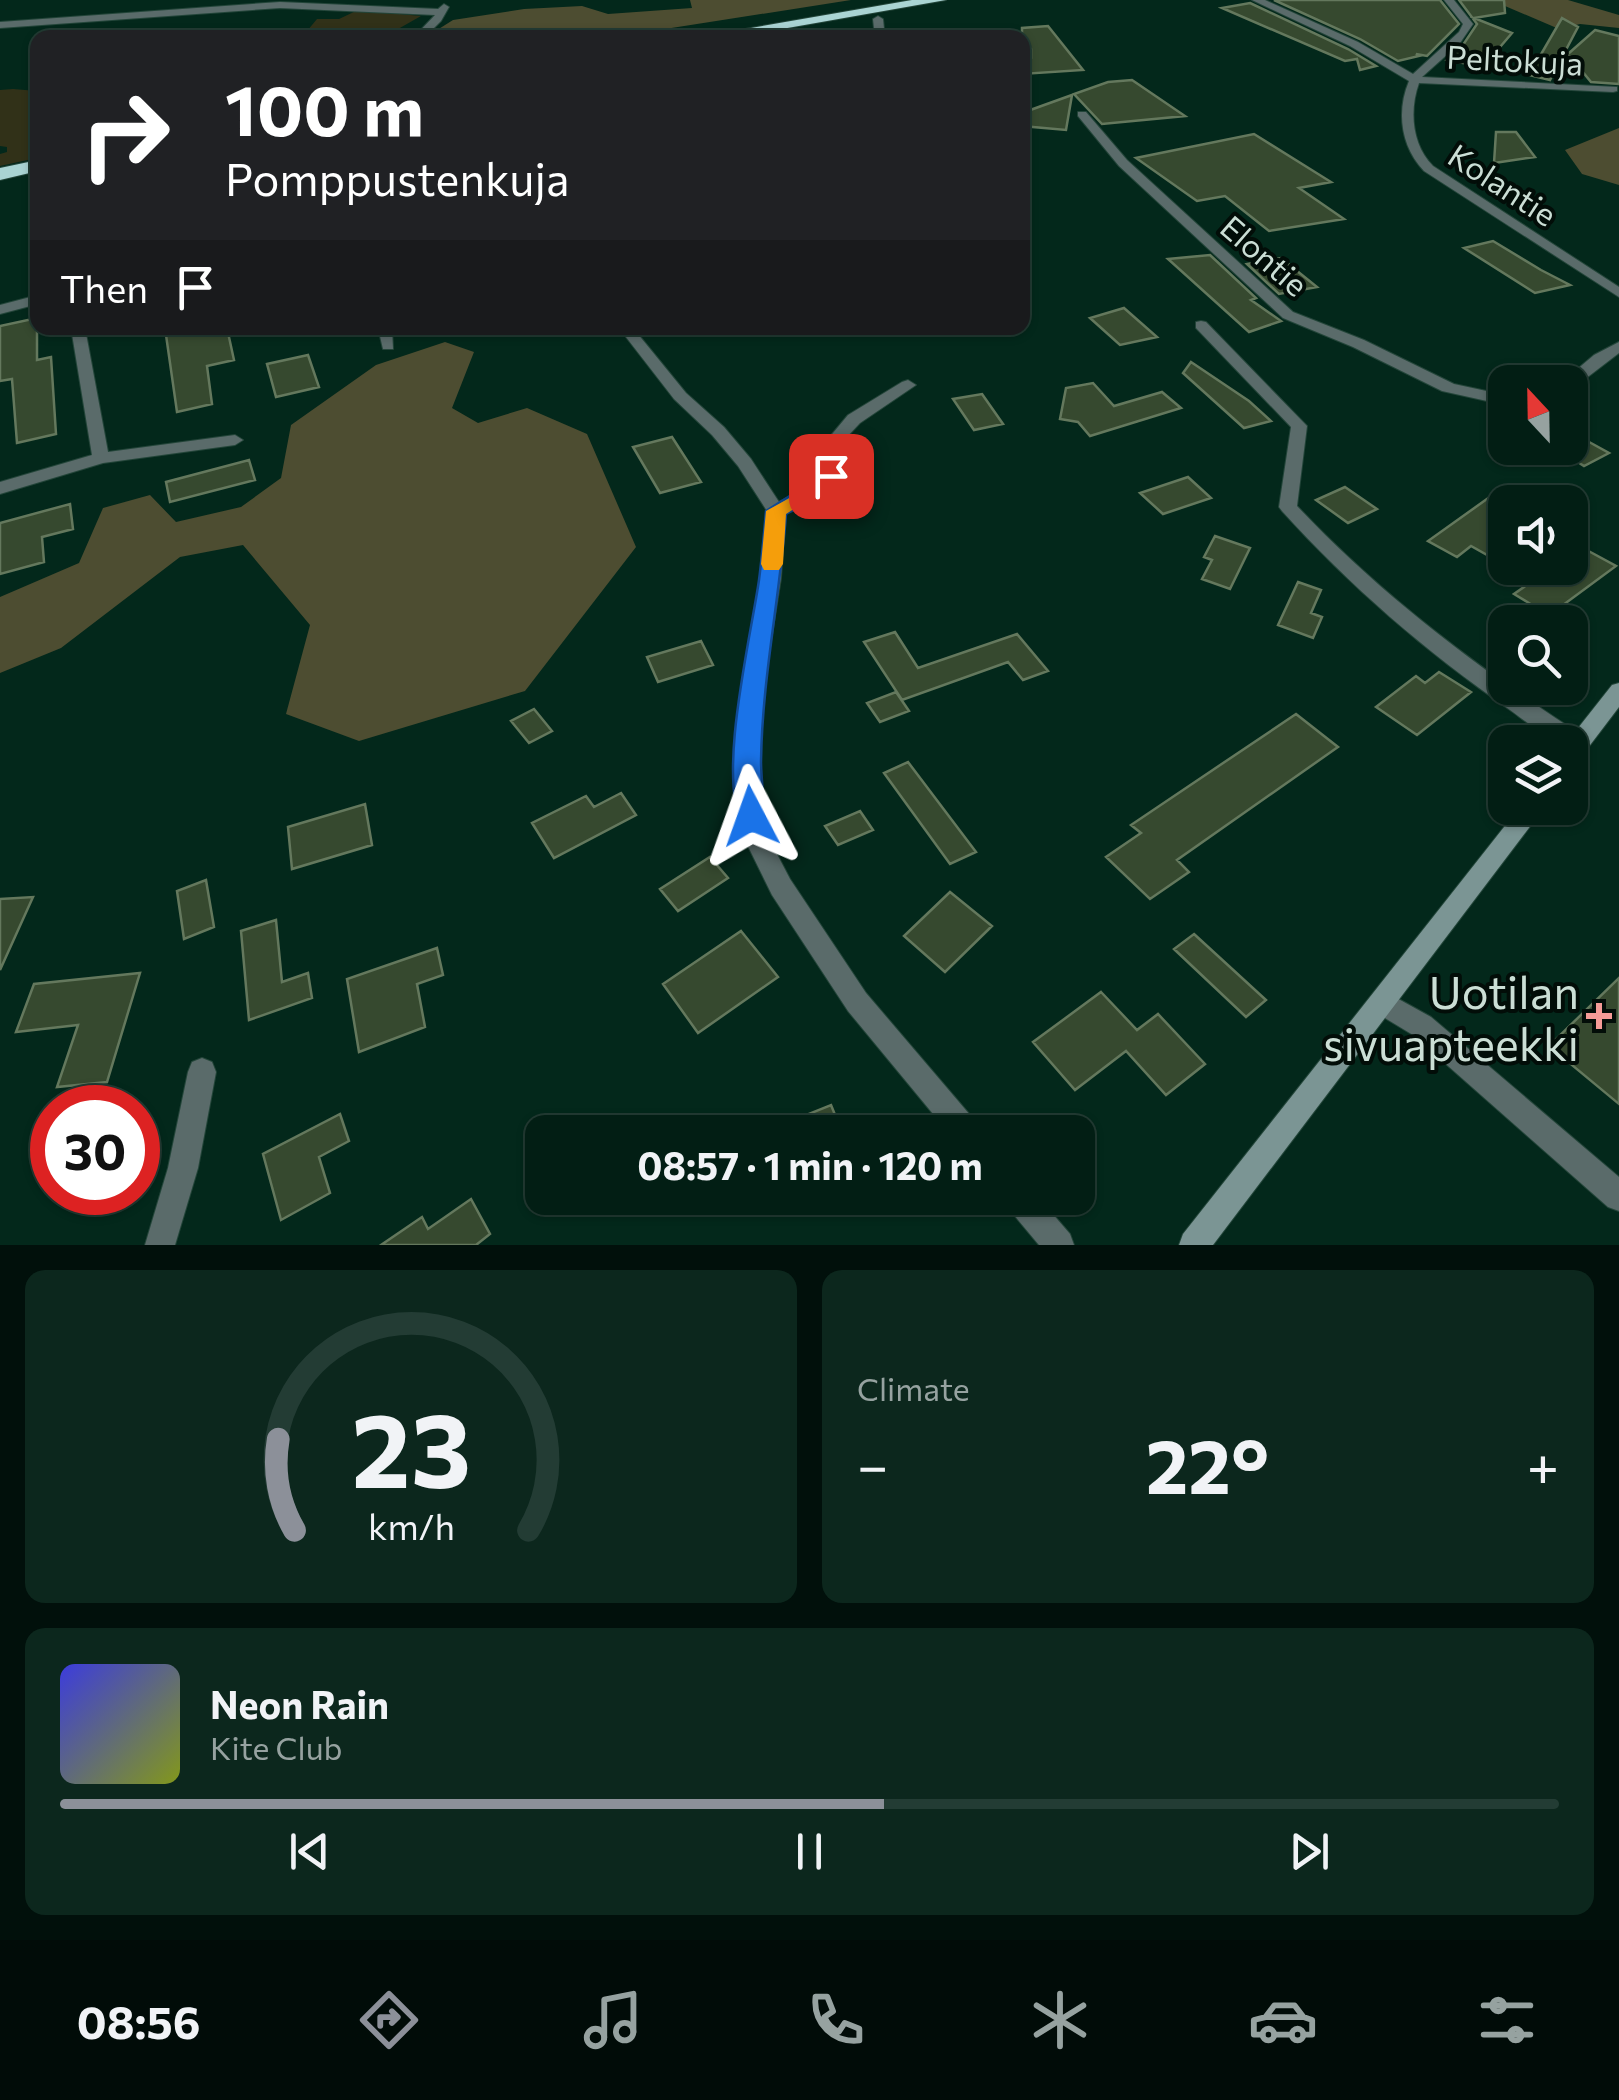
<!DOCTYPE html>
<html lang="en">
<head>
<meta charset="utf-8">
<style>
  :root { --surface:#021e14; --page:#0c271d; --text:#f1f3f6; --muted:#96a2a0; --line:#233c34; --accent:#8c9099 }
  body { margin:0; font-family:Commissioner,sans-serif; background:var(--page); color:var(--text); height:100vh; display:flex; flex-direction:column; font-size:38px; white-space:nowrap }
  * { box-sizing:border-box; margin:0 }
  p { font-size:32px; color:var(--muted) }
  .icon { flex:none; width:55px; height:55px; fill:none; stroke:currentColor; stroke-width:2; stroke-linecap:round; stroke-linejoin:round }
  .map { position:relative; height:1245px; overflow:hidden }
  .panel { display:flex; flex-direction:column; gap:25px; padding:25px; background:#01100b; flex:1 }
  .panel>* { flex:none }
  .hud { position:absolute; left:30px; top:30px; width:1000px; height:305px; border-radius:20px; box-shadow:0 2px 8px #0004,0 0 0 2px var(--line); background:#202124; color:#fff; overflow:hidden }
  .needle { width:65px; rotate:338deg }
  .tools { position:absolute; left:1488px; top:365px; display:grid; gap:20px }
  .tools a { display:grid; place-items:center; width:100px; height:100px; border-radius:20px; background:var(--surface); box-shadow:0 2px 8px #0004,0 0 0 2px var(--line); font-size:50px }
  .speed { position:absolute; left:30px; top:1085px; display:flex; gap:20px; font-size:50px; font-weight:700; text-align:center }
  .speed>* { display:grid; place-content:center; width:130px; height:130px; border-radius:50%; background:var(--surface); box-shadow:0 2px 8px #0004,0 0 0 2px var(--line); line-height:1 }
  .speed .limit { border:15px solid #d22; background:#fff; color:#111 }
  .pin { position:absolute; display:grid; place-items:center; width:85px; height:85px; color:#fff; margin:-42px; border-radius:20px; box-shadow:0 5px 15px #0006 }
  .me { position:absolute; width:110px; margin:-55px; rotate:356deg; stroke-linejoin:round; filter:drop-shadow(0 0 8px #0008) }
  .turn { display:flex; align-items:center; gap:35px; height:210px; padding:0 30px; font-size:45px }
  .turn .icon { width:130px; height:130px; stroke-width:2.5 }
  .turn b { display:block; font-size:70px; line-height:85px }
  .then { display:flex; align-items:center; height:95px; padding:0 30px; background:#0003; gap:20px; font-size:38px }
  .big { font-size:75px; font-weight:700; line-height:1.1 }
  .panel .widget { flex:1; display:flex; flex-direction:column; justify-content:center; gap:15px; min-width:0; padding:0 35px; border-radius:20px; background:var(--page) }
  .panel .dial { align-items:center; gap:0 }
  .dial svg { height:260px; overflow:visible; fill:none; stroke:var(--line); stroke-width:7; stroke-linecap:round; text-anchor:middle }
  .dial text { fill:var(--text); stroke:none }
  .song { display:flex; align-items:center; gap:30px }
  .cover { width:120px; height:120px; border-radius:15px; background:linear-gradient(135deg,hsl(240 70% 55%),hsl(70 70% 35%)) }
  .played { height:10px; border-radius:5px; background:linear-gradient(90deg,var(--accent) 55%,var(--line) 55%) }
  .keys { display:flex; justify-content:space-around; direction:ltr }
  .heat { display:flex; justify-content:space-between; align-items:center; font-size:55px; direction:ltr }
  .panel .tiles { flex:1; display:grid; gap:25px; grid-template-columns:1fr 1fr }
  .widget:last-child { grid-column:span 2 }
  .trip { position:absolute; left:525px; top:1115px; width:570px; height:100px; border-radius:20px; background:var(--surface); box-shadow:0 2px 8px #0004,0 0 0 2px var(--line); font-weight:700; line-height:100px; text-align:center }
  .tabs { display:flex; height:160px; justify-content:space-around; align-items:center; background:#010c08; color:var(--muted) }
  .tabs .icon { width:70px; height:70px }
  .tabs .active { color:var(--accent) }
  .tabs b { font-size:45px; color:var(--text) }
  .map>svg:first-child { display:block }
  .green { fill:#313118 }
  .forest { fill:#4d4d31 }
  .building { fill:#36492f; stroke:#64785d; stroke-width:2.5 }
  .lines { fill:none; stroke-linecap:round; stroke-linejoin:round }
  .street-casing { stroke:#234539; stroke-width:2 }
  .secondary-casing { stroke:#234539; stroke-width:2 }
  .highway-casing { stroke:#234539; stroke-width:2 }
  .street { fill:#5a6b6a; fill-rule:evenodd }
  .secondary { fill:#7b9594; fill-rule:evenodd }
  .highway { fill:#aad4d3; fill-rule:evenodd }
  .route { fill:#1a73e8; stroke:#114b97; stroke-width:2.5 }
  .slow { fill:#f59e0b }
  .poi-dot { fill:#f59b97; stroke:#020d08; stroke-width:4 }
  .labels { text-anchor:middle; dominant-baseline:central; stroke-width:8; stroke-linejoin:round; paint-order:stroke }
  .far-street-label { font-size:32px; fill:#cbded5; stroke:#020d08 }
  .near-poi-label { font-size:45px; fill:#cbded5; stroke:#020d08; text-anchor:end }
</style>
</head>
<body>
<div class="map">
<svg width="1619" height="1245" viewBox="0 0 1619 1245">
  <rect width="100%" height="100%" fill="#03281b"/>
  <path class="green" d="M 358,10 L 421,16 L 384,37 L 259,38 L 307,31 L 317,19 L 339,19 Z
    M 13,89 L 37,91 L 37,158 L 0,166 L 0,154 L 7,152 L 7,147 L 0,146 L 0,90 Z"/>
  <path class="forest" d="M 690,0 L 851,0 L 614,37 L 426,37 L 453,20 L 524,9 L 582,6 L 608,14 L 692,8 Z
    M 1458,0 L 1568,0 L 1619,15 L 1619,28 L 1580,24 L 1559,29 L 1498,3 Z
    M 1619,128 L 1619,185 L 1582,174 L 1565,150 Z
    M 445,342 L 474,352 L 452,408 L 478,423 L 527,408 L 587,434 L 636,547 L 525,691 L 359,741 L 286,714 L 310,625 L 243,545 L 180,557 L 61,648 L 0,673 L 0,597 L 79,563 L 103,508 L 150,495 L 176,522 L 241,507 L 281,478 L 291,425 L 376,365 Z"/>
  <path class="building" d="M 1274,0 L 1440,0 L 1459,24 L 1427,56 L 1416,54 L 1419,56 L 1398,61 L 1360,39 Z
    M 1459,0 L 1504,0 L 1505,13 L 1474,18 L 1512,33 L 1483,67 L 1447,60 L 1463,45 L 1477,24 Z
    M 1250,3 L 1348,49 L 1376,66 L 1360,70 L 1357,59 L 1345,61 L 1222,8 Z
    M 1562,18 L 1578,27 L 1550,80 L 1529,75 Z
    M 1048,26 L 1083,70 L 1022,74 L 1022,64 L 1031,58 L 1031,49 L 1022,42 L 1022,28 Z
    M 1595,30 L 1619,36 L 1619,84 L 1591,82 L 1568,54 Z
    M 1132,80 L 1185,116 L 1102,124 L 1074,94 L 1108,82 Z
    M 1072,95 L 1066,130 L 1022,126 L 1022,113 Z
    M 1496,132 L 1516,132 L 1535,157 L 1494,163 Z
    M 1254,134 L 1331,182 L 1299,188 L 1344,219 L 1269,231 L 1225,196 L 1197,201 L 1136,158 Z
    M 1493,241 L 1541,270 L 1570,285 L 1535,293 L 1464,248 Z
    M 1210,255 L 1256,298 L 1251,300 L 1281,321 L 1249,332 L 1168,259 Z
    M 1281,258 L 1317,287 L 1279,294 L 1247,264 Z
    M 1124,308 L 1157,337 L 1120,345 L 1090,318 Z
    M 37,318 L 37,360 L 51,357 L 56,434 L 17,443 L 12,379 L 0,381 L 0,326 Z
    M 165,328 L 227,328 L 234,360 L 207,366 L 212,404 L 177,412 Z
    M 308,355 L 319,387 L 276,397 L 267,364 Z
    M 1191,362 L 1249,401 L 1271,421 L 1244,428 L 1183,373 Z
    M 1093,383 L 1114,406 L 1162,392 L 1181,408 L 1090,436 L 1078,422 L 1060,419 L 1066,388 Z
    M 982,394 L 1003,424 L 974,430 L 953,399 Z
    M 672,437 L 701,482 L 660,493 L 633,447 Z
    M 1580,437 L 1609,453 L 1584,466 L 1570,457 L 1570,444 Z
    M 249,460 L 255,480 L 170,502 L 166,482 Z
    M 1188,477 L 1211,498 L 1163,514 L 1140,493 Z
    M 1345,487 L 1377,509 L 1348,523 L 1316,500 Z
    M 1494,494 L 1505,500 L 1505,565 L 1471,546 L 1457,557 L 1428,541 Z
    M 70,504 L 73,529 L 42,537 L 44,562 L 0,574 L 0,523 Z
    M 1215,536 L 1250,548 L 1230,589 L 1202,579 L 1212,560 L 1204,557 Z
    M 1570,541 L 1616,566 L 1540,622 L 1504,622 L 1529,603 L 1514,594 L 1534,580 L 1510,568 L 1570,568 Z
    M 1298,582 L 1321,590 L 1311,613 L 1322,617 L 1313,638 L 1278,625 Z
    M 895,632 L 918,668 L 1017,634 L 1048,671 L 1023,680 L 1008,662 L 902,700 L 864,642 Z
    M 701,641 L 713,665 L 658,682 L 647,657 Z
    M 1439,672 L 1471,692 L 1417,735 L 1376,707 L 1416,676 L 1425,683 Z
    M 896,692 L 909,711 L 880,722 L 867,703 Z
    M 534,709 L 552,731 L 529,743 L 511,721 Z
    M 1296,714 L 1338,747 L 1177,860 L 1189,872 L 1150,899 L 1106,857 L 1141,833 L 1131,825 Z
    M 908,762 L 976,852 L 950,864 L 884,773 Z
    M 621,793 L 636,815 L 554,858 L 532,823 L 586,796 L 594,807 Z
    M 365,804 L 372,845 L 292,869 L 288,827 Z
    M 860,811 L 873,830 L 838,845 L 825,826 Z
    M 710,857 L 728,878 L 678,911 L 660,889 Z
    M 206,880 L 214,927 L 184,939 L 177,891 Z
    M 950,892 L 992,926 L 945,972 L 904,936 Z
    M 33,897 L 0,970 L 0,899 Z
    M 276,920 L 282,982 L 308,973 L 312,998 L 249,1020 L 241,931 Z
    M 741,931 L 778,977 L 698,1033 L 663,984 Z
    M 1194,934 L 1266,1000 L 1246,1017 L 1174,949 Z
    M 437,948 L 443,975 L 417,984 L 425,1027 L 359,1052 L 347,979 Z
    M 140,973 L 107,1082 L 57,1087 L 78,1025 L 16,1032 L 34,984 Z
    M 1619,978 L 1619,1104 L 1549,1046 Z
    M 1101,992 L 1137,1030 L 1158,1014 L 1205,1064 L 1166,1095 L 1126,1051 L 1075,1090 L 1033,1042 Z
    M 831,1105 L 842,1132 L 766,1132 L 766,1131 Z
    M 340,1114 L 349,1141 L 319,1157 L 330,1193 L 281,1220 L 263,1154 Z
    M 471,1199 L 490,1234 L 476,1245 L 381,1245 L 422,1217 L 428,1229 Z"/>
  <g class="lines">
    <g class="street-casing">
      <path id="street" d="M 1252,0 L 1265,0 L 1358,42 L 1413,74 L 1459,32 L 1463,24 L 1444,0 L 1454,0 L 1473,24 L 1460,43 L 1422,77 L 1617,87 L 1617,91 L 1613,92 L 1419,83 C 1409,111 1412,145 1433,166 L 1619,287 L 1619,297 L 1424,171 C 1401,147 1396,112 1409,81 L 1350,46 Z
        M 280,2 L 438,9 L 444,4 L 449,7 L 441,21 L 424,38 L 413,38 L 435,15 L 280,8 L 0,28 L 0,22 Z
        M 878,16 L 883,19 L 885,38 L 875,38 L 873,19 Z
        M 1022,46 L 1027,49 L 1027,58 L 1022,61 Z
        M 1078,112 L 1086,112 L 1127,160 L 1293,312 L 1364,340 L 1454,384 L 1505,395 L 1505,405 L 1442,391 L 1353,347 L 1283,318 L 1119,166 L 1078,116 Z
        M 38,295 L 38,304 L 0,314 L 0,305 Z
        M 1201,321 L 1206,322 L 1307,426 L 1297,506 C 1384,598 1482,671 1586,738 L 1589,744 L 1586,750 L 1578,753 L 1570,750 L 1570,742 C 1549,742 1527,722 1510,710 C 1426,652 1350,586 1282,511 L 1279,507 L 1291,427 L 1196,328 L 1196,322 Z
        M 71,328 L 85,328 L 108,452 L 235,435 L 243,440 L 235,445 L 103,463 L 0,494 L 0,482 L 92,455 Z
        M 378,328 L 392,328 L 393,349 L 383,349 Z
        M 619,328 L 633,328 L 686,393 L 724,427 L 751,459 L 779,502 L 813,486 L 822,475 L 828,439 L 848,415 L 902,382 L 908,380 L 916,385 L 860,423 L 844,440 L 840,476 L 825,494 L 785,514 L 781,578 L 761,704 L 758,795 L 767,835 L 790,879 L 866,993 L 976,1122 L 980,1132 L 948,1132 L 848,1011 L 772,895 L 743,836 L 736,795 L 739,704 L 761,578 L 767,511 L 738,466 L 712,435 L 674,399 Z
        M 1619,342 L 1619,353 L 1576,386 L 1570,388 L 1570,382 L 1562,382 L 1594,355 Z
        M 1384,991 L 1431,1017 L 1619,1177 L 1619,1211 L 1608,1207 L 1413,1035 L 1375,1012 L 1371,1003 L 1375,994 Z
        M 202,1058 L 212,1062 L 216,1072 L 198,1168 L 175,1245 L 145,1245 L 168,1168 L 188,1072 L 192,1062 Z
        M 1005,1198 L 1039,1198 L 1070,1234 L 1074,1245 L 1039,1245 L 1009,1209 Z"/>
    </g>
    <g class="secondary-casing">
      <path id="secondary" d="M 1619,683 L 1619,707 L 1578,761 L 1570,764 L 1570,742 L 1567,742 L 1612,685 Z
        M 1519,808 L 1544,808 L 1213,1245 L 1179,1245 L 1183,1234 Z"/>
    </g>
    <g class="highway-casing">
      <path id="highway" d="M 912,0 L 946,0 L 731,38 L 693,38 Z
        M 38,160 L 38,171 L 0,180 L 0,168 Z"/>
    </g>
    <use href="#street" class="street"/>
    <use href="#secondary" class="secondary"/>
    <use href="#highway" class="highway"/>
  </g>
  <path class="route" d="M 831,470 L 841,476 L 826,494 L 786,514 C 780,597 762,679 761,762 C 761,778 766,812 761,823 L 751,827 L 742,823 C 717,775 751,636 759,580 C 762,557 764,534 766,511 Z"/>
  <path class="slow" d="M 795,495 L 805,502 L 786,514 L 783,564 L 779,570 L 764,570 L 761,564 L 766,511 Z"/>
  <path class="poi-dot" d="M1594 1001h10v10h10v10h-10v10h-10v-10h-10v-10h10z"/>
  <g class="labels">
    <g class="far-street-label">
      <text transform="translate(1515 59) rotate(3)">Peltokuja</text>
      <text transform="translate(1503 184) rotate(33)">Kolantie</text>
      <text transform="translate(1265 255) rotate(41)">Elontie</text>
    </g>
    <g class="near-poi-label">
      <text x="1579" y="990">Uotilan<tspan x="1579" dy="52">sivuapteekki</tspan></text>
    </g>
  </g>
</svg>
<div class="tools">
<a><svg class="needle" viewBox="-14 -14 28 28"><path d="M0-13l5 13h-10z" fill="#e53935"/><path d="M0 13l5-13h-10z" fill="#96a2a0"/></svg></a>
<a><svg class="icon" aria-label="sound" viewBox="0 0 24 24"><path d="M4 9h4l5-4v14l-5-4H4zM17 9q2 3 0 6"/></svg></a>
<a><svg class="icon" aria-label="search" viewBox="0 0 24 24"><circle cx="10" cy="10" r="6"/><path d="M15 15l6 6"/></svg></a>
<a><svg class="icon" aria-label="layers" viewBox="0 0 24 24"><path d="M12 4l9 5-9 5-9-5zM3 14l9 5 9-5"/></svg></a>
</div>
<div class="speed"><div class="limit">30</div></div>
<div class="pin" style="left:831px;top:476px;background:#d93025"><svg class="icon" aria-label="arrive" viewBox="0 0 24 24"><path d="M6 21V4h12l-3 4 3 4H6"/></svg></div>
<svg class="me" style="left:751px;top:816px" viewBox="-20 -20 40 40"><path d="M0-17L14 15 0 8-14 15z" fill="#1a73e8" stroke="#fff" stroke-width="4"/></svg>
<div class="trip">08:57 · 1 min · 120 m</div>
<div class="hud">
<div class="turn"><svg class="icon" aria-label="right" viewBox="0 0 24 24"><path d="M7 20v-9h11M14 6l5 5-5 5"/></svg><div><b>100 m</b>Pomppustenkuja</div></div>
<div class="then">Then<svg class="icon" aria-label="arrive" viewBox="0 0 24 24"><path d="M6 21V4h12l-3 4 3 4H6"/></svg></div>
</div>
</div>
<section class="panel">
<div class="tiles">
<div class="widget dial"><svg viewBox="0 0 100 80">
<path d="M14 69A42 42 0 1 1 86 69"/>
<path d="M14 69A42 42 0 0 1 9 41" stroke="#8c9099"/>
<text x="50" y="56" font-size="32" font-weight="700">23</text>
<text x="50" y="72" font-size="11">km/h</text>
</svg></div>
<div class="widget"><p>Climate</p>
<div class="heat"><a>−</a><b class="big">22°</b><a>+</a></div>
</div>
<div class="widget">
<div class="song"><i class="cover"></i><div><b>Neon Rain</b><p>Kite Club</p></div></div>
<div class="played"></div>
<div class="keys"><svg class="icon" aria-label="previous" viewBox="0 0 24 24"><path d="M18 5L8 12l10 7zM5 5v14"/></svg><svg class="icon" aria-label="pause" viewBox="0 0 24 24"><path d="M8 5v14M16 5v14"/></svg><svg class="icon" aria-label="next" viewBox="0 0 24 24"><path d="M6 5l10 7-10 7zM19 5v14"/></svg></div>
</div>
</div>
</section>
<nav class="tabs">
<b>08:56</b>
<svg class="icon active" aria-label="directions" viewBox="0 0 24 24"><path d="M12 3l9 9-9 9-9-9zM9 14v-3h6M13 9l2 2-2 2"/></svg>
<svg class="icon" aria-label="music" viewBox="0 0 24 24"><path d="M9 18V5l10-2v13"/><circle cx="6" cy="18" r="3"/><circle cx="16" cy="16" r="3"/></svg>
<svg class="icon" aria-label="phone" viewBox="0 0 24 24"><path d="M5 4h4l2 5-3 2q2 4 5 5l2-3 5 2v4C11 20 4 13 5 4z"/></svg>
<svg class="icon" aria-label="climate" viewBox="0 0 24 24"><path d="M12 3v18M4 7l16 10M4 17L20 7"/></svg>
<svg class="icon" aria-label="car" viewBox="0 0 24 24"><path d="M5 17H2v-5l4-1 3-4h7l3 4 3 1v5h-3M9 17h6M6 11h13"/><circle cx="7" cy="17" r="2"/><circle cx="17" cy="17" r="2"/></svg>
<svg class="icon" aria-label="filters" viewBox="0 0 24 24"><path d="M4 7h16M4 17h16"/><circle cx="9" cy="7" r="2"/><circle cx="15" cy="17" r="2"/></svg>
</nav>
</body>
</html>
